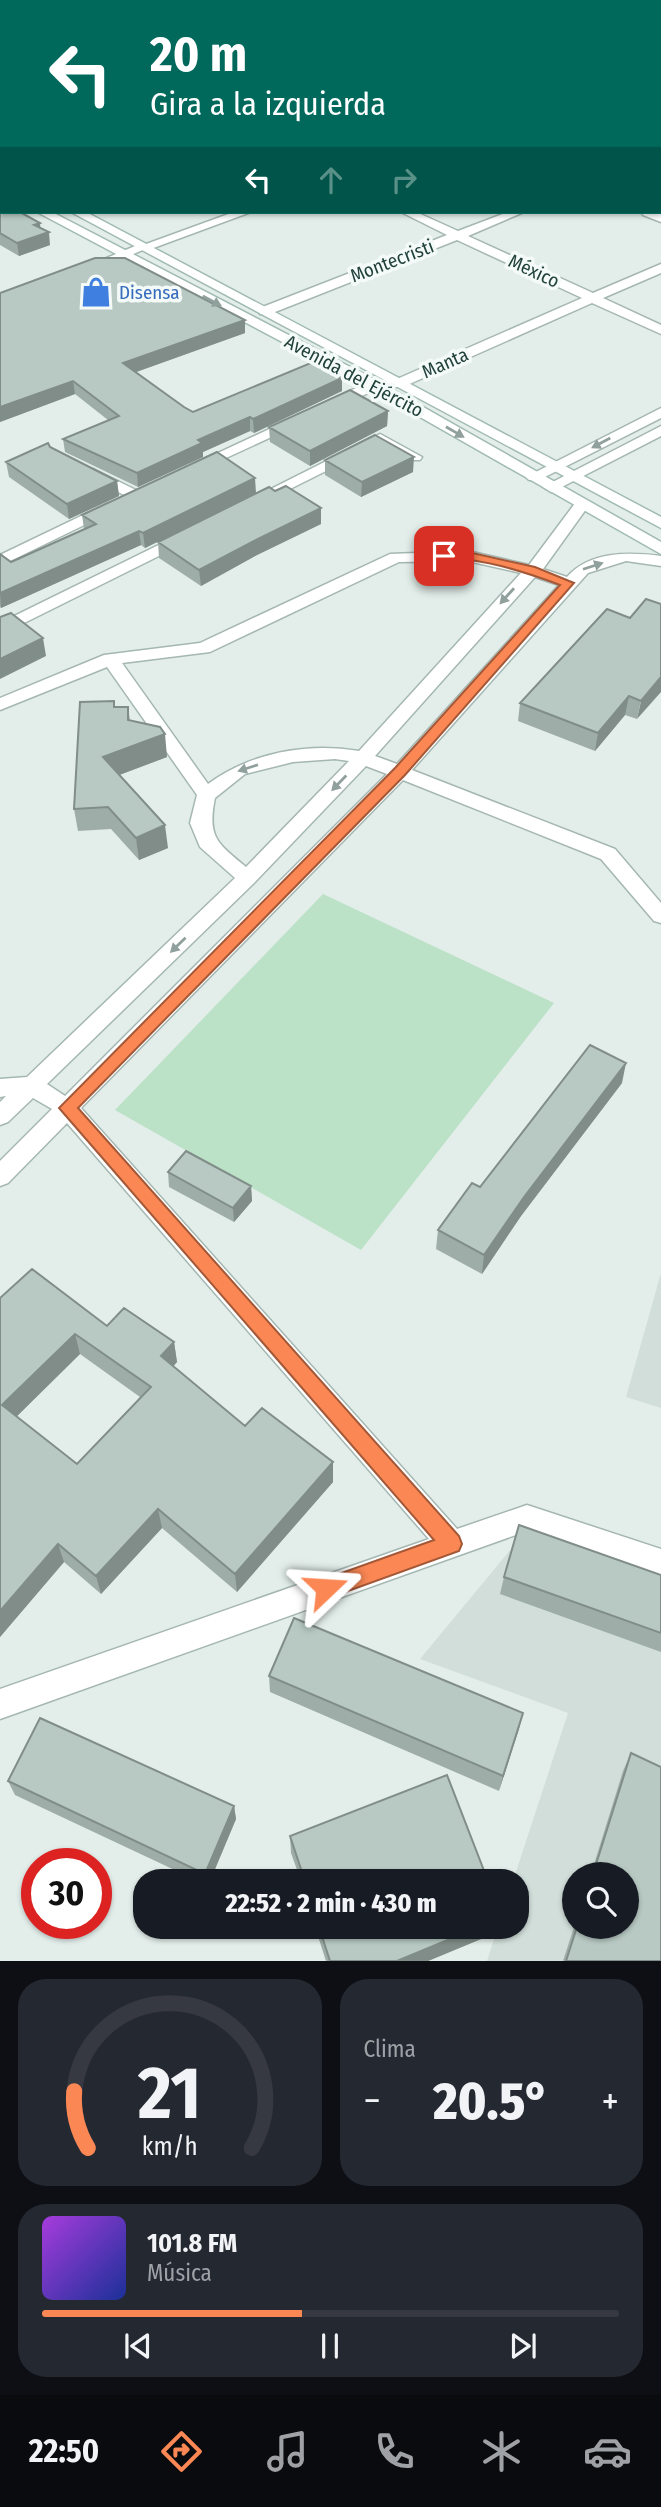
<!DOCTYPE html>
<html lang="es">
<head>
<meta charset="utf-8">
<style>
  :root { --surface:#171b24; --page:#242831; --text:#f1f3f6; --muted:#9ea1a6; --line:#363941; --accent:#fb8754 }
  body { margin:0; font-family:"Fira Sans Condensed",sans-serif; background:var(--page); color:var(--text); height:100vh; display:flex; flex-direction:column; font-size:26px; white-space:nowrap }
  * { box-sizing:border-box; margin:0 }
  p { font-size:23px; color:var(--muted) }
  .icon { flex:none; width:38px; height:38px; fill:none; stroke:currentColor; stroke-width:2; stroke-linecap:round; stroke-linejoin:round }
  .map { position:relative; height:1961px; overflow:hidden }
  .drawer { display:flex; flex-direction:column; gap:18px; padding:18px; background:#0d0f14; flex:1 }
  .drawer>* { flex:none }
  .guide { position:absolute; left:0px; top:0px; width:662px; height:214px; box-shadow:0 2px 5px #0004; background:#00695c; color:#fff; overflow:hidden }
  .controls { position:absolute; left:562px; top:1862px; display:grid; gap:14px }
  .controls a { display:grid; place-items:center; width:77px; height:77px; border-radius:50%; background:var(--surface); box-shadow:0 2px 5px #0004; font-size:35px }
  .speed { position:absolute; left:21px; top:1848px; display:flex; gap:14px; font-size:35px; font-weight:700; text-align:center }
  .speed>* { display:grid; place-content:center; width:91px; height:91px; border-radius:50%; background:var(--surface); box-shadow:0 2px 5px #0004; line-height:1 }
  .speed .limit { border:10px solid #d22; background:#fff; color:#111 }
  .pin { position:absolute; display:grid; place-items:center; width:60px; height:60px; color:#fff; margin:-30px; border-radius:14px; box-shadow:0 4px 10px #0006 }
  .me { position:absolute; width:77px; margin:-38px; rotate:70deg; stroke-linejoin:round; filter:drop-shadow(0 0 5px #0008) }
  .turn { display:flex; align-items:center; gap:24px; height:147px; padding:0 35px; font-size:32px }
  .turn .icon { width:91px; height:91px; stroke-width:2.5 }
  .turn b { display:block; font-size:49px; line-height:60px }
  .lanes { display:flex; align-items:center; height:66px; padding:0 35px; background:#0003; justify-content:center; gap:35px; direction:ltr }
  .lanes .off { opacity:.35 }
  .big { font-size:52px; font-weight:800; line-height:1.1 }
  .drawer .widget { flex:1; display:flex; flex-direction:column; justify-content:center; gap:10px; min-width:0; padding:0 24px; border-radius:28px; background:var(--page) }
  .drawer .dial { align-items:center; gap:0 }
  .dial svg { height:182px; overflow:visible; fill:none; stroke:var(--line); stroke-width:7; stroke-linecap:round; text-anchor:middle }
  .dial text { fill:var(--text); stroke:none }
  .song { display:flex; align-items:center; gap:21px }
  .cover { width:84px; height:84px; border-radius:10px; background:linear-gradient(135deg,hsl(280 70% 55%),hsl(230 70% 35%)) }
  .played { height:7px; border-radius:4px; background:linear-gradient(90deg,var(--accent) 45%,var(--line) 45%) }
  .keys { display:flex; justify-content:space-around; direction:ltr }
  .heat { display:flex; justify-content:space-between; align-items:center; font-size:38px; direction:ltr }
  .drawer .tiles { flex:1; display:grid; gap:18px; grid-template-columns:1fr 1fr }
  .widget:last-child { grid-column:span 2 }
  .trip { position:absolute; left:133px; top:1869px; width:396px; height:70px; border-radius:28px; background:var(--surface); box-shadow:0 2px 5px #0004; font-weight:800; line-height:70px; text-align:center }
  .tabs { display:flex; height:112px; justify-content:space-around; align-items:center; background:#090b0e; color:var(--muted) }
  .tabs .icon { width:49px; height:49px }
  .tabs .current { color:var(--accent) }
  .tabs b { font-size:32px; color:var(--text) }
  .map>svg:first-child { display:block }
  .built { fill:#d1ded9; fill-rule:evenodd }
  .green { fill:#bbe1c7 }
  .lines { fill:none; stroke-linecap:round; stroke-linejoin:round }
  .minor-casing { stroke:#a5b7b2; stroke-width:3 }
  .tertiary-casing { stroke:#a5b7b2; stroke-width:3 }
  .secondary-casing { stroke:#a1bbb3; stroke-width:3 }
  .minor { fill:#fff; fill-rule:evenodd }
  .tertiary { fill:#fff; fill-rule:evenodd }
  .secondary { fill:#fff; fill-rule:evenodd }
  .wall { fill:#9eada8; fill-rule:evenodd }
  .shaded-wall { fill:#818d88 }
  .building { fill:#b8c9c3; stroke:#818d88; stroke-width:2; fill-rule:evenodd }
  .oneway { fill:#90a09d }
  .route { fill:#fb8754; stroke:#a35837; stroke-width:2 }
  .labels { text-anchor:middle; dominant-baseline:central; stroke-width:7; stroke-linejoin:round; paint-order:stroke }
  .far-street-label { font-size:19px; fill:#21413b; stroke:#f4faf8 }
  .far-shop-label { font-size:19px; fill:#366cbe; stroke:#f4faf8; text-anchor:start }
</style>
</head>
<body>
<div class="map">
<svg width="661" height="1961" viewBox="0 0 661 1961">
  <rect width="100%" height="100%" fill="#e3eeea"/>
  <path class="built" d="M 661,1273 L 661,1408 L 626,1397 Z
    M 516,1543 L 661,1595 L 661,1961 L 487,1961 L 498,1927 L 516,1927 L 516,1881 L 513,1881 L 568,1713 L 420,1659 ZM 574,1874 L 626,1874 L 626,1927 L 574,1927 Z"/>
  <path class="green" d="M 323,894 L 554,1003 L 361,1250 L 115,1110 Z"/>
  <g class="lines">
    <g class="minor-casing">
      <path id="minor" d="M 20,0 L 30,0 L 32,2 L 21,2 Z
        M 103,0 L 128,0 L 101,2 Z
        M 141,0 L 153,0 L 155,2 L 142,2 Z
        M 273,0 L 286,0 L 288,2 L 274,2 Z
        M 378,0 L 392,0 L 376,2 Z
        M 408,0 L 420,0 L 422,2 L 409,2 Z
        M 0,9 L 2,9 L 2,15 L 0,15 Z
        M 660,62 L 661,62 L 661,68 L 660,68 Z
        M 0,68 L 2,68 L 2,74 L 0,74 Z
        M 660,88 L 661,88 L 661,94 L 660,94 Z
        M 661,153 L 661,160 L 660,160 L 660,153 Z
        M 234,212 L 251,212 L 148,250 L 138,247 Z
        M 401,212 L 416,212 L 458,231 L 508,212 L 524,212 L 468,236 L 593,293 L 661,264 L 661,273 L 603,298 L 661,325 L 661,334 L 592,303 L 405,386 L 377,389 L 336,408 L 326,408 L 326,402 L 369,382 L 397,379 L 582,298 L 457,240 L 270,314 L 260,314 L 260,308 L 447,235 Z
        M 641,212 L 661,214 L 661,222 L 643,215 Z
        M 295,417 L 300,418 L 300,424 L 202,469 L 197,470 L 190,466 Z
        M 380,434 L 422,457 L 420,460 L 410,460 L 380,444 L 254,507 L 249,509 L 241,504 Z
        M 93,469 L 140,492 L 143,495 L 135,500 L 130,498 L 88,477 L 85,474 Z
        M 581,500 L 589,505 L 543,569 L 567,577 C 590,551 629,552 661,556 L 661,566 L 626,561 L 588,573 L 412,770 L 615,849 L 661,903 L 661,923 L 654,921 L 601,859 L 403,780 L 81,1108 L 457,1529 L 527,1505 L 661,1549 L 661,1577 L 527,1531 L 0,1719 L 0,1689 L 429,1539 L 67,1123 L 8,1183 L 0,1186 L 0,1161 L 52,1109 L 33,1098 L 8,1122 L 0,1125 L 0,1102 L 6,1096 L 0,1097 L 0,1079 L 27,1077 L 235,878 L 200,847 L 190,823 L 197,795 L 107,667 L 0,710 L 0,698 L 104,655 L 200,643 L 390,554 L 468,551 L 529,565 L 576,502 ZM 468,561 L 521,573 L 359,751 C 307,742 250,753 208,784 L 122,663 L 210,652 L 399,562 ZM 535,577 L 559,585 L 397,764 L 375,756 ZM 335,759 L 349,761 L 246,867 C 217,843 207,837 215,798 L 245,774 L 293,762 ZM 366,766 L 387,774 L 65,1096 L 47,1084 L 254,883 Z
        M 108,503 L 113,505 L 113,511 L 0,566 L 0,555 Z
        M 183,533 L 191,538 L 189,541 L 0,635 L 0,623 Z"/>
    </g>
    <g class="tertiary-casing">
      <path id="tertiary" d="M 140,244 L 150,247 L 95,270 L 85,267 Z
        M 661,408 L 661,418 L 539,480 L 529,480 L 526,477 Z
        M 661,426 L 661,436 L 556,490 L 551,492 L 543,487 Z"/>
    </g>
    <g class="secondary-casing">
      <path id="secondary" d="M 0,167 L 2,167 L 2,174 L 0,174 Z
        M 0,185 L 2,186 L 2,193 L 0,193 Z
        M 37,212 L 52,212 L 379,382 L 661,542 L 661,554 L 369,388 Z
        M 71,212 L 86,212 L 661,517 L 661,528 Z"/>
    </g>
    <use href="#minor" class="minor"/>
    <use href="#tertiary" class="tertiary"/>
    <use href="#secondary" class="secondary"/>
  </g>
  <path class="wall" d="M 0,200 L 40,223 L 40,228 L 50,245 L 19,256 L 0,245 Z
    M 0,293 L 245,333 L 136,372 L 184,407 L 193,412 L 342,391 L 254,433 L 250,431 L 203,452 L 203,457 L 138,487 L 65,452 L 63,439 L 108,420 L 75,394 L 0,422 Z
    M 388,411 L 387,426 L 310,466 L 270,442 L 269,427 Z
    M 50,447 L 117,481 L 119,496 L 69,519 L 9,477 L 6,462 Z
    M 325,460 L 413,472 L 361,497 L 325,475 Z
    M 256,493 L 145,548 L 141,545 L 1,608 L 0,607 L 0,554 L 11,562 L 84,529 L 82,515 Z
    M 321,524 L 257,555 L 201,586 L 159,558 L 158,542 Z
    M 661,604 L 637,719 L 625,715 L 595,751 L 518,721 L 520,703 L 630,618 Z
    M 115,707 L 128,707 L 130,720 L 167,757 L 119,775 L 168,848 L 139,860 L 111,829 L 78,831 L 74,809 Z
    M 622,1083 L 521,1216 L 482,1274 L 436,1249 L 438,1230 L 480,1187 Z
    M 168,1172 L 251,1186 L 252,1201 L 234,1222 L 169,1187 Z
    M 0,1298 L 174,1342 L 177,1362 L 173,1366 L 245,1426 L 333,1462 L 333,1482 L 237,1592 L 162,1528 L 101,1594 L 64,1562 L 0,1637 ZM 80,1354 L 140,1397 L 77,1464 L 16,1417 Z
    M 661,1575 L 661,1652 L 500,1594 L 504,1577 Z
    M 269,1676 L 523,1713 L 499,1791 L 270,1692 Z
    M 631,1753 L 661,1961 L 563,1961 L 574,1927 L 626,1927 L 626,1874 L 591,1874 L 623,1771 Z
    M 8,1781 L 234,1806 L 236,1819 L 210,1881 L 198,1881 L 15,1795 Z
    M 290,1836 L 488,1881 L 301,1881 L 291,1853 Z
    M 315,1927 L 499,1927 L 498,1932 L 428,1961 L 326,1961 Z"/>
  <path class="shaded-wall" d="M 40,223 L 41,235 L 49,232 L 50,245 L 19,256 L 17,243 L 34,225 Z
    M 245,320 L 245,333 L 125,376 L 123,363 Z
    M 342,378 L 342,391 L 254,433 L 253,419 Z
    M 73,381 L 75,394 L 0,422 L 0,407 Z
    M 388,411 L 387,426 L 310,466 L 310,451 Z
    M 250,417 L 250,431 L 203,452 L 203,457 L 138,487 L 137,473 L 198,440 Z
    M 414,457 L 413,472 L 361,497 L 362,482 Z
    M 255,478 L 256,493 L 145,548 L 143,533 Z
    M 117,481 L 119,496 L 69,519 L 67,504 Z
    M 321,508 L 321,524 L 257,555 L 201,586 L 199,570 L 256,540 Z
    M 139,531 L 141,545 L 1,608 L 0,593 Z
    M 43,638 L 46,656 L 0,679 L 0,659 Z
    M 661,677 L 661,692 L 637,719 L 641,701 Z
    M 629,696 L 625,715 L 595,751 L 598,733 Z
    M 165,734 L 167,757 L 106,780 L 103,757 Z
    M 165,825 L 168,848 L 139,860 L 136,838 Z
    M 626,1063 L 622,1083 L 521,1216 L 482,1274 L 484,1255 L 524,1197 Z
    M 251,1186 L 252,1201 L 234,1222 L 233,1208 Z
    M 75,1334 L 80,1354 L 8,1425 L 2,1405 Z
    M 174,1342 L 177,1362 L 165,1376 L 161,1356 Z
    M 333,1462 L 333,1482 L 237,1592 L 235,1574 Z
    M 158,1509 L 162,1528 L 101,1594 L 96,1576 Z
    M 58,1544 L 64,1562 L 0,1637 L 0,1611 Z
    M 523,1713 L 519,1729 L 499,1791 L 503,1776 Z
    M 234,1806 L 236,1819 L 210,1881 L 207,1881 L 205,1874 Z
    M 479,1927 L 499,1927 L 498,1932 L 428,1961 L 397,1961 Z"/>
  <path class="building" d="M 590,0 L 661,0 L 661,2 L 660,7 L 660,2 L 583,2 Z
    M 660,11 L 661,12 L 661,45 L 660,45 Z
    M 0,200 L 2,201 L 2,212 L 20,212 L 40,223 L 34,225 L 49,232 L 17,243 L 0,233 Z
    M 95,258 L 125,258 L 245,320 L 123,363 L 184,407 L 193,412 L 313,362 L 342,378 L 253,419 L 250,417 L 198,440 L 202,443 L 137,473 L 63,439 L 119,416 L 73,381 L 0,407 L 0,293 Z
    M 350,390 L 388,411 L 310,451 L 269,427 Z
    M 375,435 L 414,457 L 362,482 L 325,460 Z
    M 48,443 L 50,447 L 117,481 L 67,504 L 6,462 Z
    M 217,452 L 255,478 L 143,533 L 139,531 L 0,593 L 0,554 L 11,562 L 96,524 L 82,515 Z
    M 286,486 L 321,508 L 256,540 L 199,570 L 158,542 L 269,487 L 275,491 Z
    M 646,599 L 661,604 L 661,677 L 641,701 L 629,696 L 598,733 L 520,703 L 607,609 L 630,618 Z
    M 11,613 L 43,638 L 0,659 L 0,617 Z
    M 114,701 L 114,707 L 128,707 L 128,720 L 160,727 L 165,734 L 103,757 L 165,825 L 136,838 L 108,807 L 74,809 L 80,702 Z
    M 590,1045 L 626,1063 L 524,1197 L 484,1255 L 438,1230 L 472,1183 L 480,1187 Z
    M 186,1151 L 251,1186 L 233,1208 L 168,1172 Z
    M 32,1269 L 107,1326 L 124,1308 L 174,1342 L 161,1356 L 245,1426 L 262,1408 L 333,1462 L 235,1574 L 158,1509 L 96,1576 L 58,1544 L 0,1611 L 0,1298 ZM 75,1334 L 151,1387 L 77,1464 L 2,1405 Z
    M 519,1525 L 661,1575 L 661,1633 L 504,1577 Z
    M 294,1618 L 523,1713 L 503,1776 L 269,1676 Z
    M 40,1718 L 234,1806 L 205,1874 L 8,1781 Z
    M 631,1753 L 661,1767 L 661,1961 L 566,1961 L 577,1927 L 626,1927 L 626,1874 L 593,1874 Z
    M 447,1775 L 488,1881 L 305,1881 L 290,1836 Z
    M 319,1927 L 479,1927 L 397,1961 L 330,1961 Z"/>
  <defs><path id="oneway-solid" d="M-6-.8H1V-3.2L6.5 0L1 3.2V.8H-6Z" transform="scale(1.75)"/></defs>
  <g class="oneway">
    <use href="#oneway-solid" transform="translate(212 301) rotate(28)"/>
    <use href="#oneway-solid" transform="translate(455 432) rotate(30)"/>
    <use href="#oneway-solid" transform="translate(601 443) rotate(152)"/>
    <use href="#oneway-solid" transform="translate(593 566) rotate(-18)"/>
    <use href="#oneway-solid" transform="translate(507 596) rotate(132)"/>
    <use href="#oneway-solid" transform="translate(248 768) rotate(162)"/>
    <use href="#oneway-solid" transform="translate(339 783) rotate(134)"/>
    <use href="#oneway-solid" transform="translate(178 945) rotate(136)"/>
  </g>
  <path class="route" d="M 468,552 L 535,567 L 574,583 L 405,775 L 78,1108 L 459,1536 L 462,1544 L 459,1551 L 326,1599 L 319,1596 L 316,1588 L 319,1581 L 434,1540 L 59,1108 L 395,768 L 560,585 C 531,574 501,564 470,560 C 459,558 447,563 438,556 L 444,552 Z"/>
  <defs>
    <g id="shop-bare" transform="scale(2.415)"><path d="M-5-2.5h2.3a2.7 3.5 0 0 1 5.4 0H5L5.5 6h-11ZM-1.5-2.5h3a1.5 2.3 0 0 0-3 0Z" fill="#3f7fe0" stroke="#f4faf8" stroke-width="2.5" paint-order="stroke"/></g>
  </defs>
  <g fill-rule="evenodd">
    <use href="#shop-bare" x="96" y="292"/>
  </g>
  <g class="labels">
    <g class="far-street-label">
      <text transform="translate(392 261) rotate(-21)">Montecristi</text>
      <text transform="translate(534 271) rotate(25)">México</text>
      <text transform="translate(445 363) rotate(-24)">Manta</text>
      <text transform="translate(354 376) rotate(28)">Avenida del Ejército</text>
    </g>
    <g class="far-shop-label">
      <text x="119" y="292">Disensa</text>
    </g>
  </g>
</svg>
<div class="controls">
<a><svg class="icon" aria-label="search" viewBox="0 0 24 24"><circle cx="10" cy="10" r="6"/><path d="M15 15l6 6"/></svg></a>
</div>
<div class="speed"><div class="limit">30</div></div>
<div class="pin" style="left:444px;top:556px;background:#d93025"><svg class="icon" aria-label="arrive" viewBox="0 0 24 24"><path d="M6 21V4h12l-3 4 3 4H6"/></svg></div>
<svg class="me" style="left:326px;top:1588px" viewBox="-20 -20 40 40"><path d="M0-17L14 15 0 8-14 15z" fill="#fb8754" stroke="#fff" stroke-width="4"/></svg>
<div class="trip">22:52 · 2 min · 430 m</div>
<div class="guide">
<div class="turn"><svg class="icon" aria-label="left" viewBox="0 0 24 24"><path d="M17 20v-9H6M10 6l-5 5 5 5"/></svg><div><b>20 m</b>Gira a la izquierda</div></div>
<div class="lanes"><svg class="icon" aria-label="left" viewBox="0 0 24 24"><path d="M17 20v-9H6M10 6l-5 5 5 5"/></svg><svg class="icon off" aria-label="ahead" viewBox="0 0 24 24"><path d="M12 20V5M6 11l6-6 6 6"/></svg><svg class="icon off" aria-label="right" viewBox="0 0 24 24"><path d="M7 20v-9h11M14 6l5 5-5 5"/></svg></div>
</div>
</div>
<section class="drawer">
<div class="tiles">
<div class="widget dial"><svg viewBox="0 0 100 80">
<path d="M14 69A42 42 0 1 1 86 69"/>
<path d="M14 69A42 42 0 0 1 8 44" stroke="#fb8754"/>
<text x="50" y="56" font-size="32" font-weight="700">21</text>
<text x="50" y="72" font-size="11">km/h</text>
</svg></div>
<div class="widget"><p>Clima</p>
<div class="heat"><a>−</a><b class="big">20.5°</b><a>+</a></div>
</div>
<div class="widget">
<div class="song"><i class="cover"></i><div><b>101.8 FM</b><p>Música</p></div></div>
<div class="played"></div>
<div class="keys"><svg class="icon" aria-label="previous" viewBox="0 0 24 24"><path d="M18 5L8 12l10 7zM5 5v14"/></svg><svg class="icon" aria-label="pause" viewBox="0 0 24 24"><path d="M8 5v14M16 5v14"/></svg><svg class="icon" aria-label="next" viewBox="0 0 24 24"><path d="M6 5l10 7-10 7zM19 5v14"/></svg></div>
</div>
</div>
</section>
<nav class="tabs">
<b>22:50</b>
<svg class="icon current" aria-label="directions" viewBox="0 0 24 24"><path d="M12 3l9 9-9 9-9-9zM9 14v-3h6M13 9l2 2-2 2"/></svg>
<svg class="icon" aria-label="music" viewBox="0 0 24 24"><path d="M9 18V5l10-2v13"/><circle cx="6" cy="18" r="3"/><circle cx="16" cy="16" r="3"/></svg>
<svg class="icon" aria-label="phone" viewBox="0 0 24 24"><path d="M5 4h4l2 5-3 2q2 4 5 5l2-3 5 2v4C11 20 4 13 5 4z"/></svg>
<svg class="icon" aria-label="climate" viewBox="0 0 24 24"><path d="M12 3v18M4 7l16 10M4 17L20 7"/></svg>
<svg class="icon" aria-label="car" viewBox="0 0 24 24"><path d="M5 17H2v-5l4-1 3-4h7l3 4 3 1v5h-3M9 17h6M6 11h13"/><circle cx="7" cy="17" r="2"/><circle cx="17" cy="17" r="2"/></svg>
</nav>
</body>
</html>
